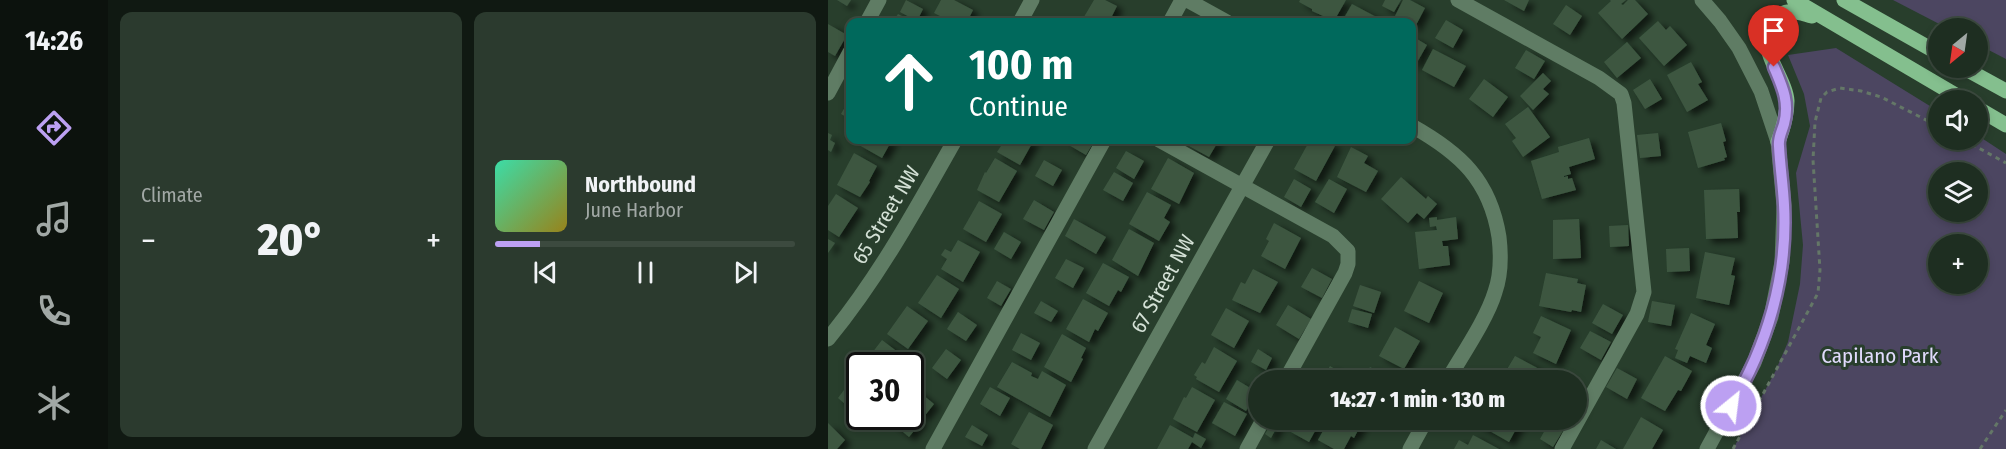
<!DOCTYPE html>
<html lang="en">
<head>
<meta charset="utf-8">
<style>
  :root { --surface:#1e2e21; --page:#2b3a2e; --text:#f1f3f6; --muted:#a1a8a5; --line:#3c4a3f; --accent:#bca0f2 }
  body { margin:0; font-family:"Fira Sans Condensed",sans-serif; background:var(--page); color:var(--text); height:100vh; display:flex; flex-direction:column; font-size:22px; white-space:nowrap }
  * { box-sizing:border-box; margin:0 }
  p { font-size:20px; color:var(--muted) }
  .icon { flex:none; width:33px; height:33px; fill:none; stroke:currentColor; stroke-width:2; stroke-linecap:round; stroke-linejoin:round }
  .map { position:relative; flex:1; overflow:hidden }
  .drawer { display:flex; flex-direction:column; gap:12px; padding:12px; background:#101912; width:720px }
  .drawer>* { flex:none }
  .hud { position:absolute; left:18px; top:18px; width:570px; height:126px; border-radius:12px; box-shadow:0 3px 9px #0003,0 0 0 2px var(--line); background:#00695c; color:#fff; overflow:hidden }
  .needle { width:39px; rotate:209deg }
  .tools { position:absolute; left:1100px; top:18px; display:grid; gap:12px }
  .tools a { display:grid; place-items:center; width:60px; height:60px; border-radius:50%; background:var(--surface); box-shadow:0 3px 9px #0003,0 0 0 2px var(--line); font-size:30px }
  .speed { position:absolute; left:18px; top:352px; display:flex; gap:12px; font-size:30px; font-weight:700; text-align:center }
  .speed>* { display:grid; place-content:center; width:78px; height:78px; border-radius:50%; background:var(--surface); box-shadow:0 3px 9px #0003,0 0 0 2px var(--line); line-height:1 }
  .speed .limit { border:3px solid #111; border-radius:9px; background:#fff; color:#111 }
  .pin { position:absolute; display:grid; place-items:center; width:51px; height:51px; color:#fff; margin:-62px -26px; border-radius:50% 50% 50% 0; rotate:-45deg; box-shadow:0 0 6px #0007 }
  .pin .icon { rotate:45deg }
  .me { position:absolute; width:66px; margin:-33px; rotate:29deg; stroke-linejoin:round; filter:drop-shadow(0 0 4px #0008) }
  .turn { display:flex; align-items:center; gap:21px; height:126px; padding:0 24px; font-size:27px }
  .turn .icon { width:78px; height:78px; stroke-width:2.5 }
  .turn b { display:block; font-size:42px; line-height:51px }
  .big { font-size:45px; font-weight:800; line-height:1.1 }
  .drawer .widget { flex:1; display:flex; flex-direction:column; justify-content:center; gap:9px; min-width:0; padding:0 21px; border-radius:12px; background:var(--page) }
  .song { display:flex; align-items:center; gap:18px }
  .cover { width:72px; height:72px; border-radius:9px; background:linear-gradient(135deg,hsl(160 70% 55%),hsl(50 70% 35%)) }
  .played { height:6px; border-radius:3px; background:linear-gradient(90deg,var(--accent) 15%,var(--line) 15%) }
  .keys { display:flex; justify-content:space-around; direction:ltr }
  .heat { display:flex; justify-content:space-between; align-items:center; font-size:33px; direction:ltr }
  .drawer .tiles { flex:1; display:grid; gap:12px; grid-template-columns:repeat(2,1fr) }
  .trip { position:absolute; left:420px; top:370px; width:339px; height:60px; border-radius:30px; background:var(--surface); box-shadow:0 3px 9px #0003,0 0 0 2px var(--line); font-weight:800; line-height:60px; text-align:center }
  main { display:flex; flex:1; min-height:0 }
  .menu { display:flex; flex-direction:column; width:108px; justify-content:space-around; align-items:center; background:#0c120d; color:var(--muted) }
  .menu .icon { width:42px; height:42px }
  .menu .selected { color:var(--accent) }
  .menu b { font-size:27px; color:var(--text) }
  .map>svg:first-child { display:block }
  .green { fill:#4c4661; fill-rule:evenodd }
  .building { fill:#3d5741; filter:url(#shadow) }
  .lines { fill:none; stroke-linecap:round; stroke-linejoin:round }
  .path { stroke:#647767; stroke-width:3; stroke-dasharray:4.5 4.5; stroke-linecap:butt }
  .minor { stroke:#5f7c64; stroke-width:15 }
  .major { stroke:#84bf8e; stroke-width:15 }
  .route-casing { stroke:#7a689d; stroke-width:15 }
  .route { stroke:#bca0f2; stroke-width:10 }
  .labels { text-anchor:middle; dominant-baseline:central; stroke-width:6; stroke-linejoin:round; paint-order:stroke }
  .street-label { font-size:21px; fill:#d4e1d6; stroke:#283e2c }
  .park-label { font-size:21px; fill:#e1dbfd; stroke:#283e2c }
</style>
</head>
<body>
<main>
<nav class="menu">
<b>14:26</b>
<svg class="icon selected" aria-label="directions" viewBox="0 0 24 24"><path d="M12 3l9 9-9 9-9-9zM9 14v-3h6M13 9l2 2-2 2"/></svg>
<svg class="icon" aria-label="music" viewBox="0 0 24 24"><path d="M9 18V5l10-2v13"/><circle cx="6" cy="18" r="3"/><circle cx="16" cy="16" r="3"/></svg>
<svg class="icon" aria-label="phone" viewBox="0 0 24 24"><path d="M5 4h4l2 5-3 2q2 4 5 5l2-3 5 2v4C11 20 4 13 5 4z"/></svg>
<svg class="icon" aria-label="climate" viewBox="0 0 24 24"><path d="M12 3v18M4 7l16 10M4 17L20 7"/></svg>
</nav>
<section class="drawer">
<div class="tiles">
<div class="widget"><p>Climate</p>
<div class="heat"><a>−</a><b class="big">20°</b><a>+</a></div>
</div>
<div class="widget">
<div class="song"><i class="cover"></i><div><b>Northbound</b><p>June Harbor</p></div></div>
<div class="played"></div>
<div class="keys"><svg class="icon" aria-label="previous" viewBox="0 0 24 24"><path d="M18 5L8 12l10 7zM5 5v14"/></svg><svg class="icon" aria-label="pause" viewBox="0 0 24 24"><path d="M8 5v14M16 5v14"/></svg><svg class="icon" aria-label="next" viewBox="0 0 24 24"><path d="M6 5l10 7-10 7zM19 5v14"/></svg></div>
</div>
</div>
</section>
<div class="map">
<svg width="1178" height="449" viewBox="0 0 1178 449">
  <defs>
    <filter id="shadow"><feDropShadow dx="6" dy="4" stdDeviation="3" flood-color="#0009"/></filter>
  </defs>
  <rect width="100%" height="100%" fill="#283e2c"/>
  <path class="green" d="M 1065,0 L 1178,0 L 1178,59 L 1149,44 L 1149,28 L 1119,28 Z
    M 1008,48 L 1110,111 L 1110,140 L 1149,140 L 1149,135 L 1178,154 L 1178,449 L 905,449 L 947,372 L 960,342 L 972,284 L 975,245 L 968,173 L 982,126 L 976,94 L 960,55 ZM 1110,172 L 1149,172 L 1149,212 L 1110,212 ZM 1110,244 L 1149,244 L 1149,284 L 1110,284 Z"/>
  <path class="building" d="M 9,0 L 23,0 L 19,6 Z
    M 78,0 L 95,9 L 89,21 L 72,12 Z
    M 113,0 L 126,0 L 145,10 L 139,22 L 109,22 L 112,16 L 106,13 Z
    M 266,0 L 277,0 L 289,6 L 281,22 L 253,22 Z
    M 472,0 L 518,0 L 506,21 L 484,11 L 484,9 L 471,2 Z
    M 557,0 L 573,0 L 566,12 L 554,6 Z
    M 575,0 L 582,0 L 597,8 L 586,29 L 584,28 L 584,22 L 574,22 L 566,18 Z
    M 676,0 L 701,0 L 696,11 Z
    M 782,0 L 798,0 L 793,4 L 795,5 L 800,0 L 807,0 L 820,14 L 794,39 L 770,13 L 783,1 Z
    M 524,4 L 554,20 L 552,22 L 512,22 L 514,17 L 516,18 Z
    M 738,5 L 754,16 L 742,35 L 725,24 Z
    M 70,14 L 85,22 L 65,22 Z
    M 618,20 L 635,30 L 625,48 L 607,38 Z
    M 830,21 L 838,30 L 842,26 L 859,45 L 836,66 L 811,38 Z
    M 0,24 L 19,35 L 7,56 L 0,52 Z
    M 584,36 L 599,45 L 587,66 L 584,63 Z
    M 799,42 L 813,58 L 789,78 L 776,62 Z
    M 605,49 L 638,66 L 626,87 L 594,70 Z
    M 698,50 L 717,61 L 706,79 L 687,68 Z
    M 863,62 L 874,82 L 870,84 L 880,100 L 859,112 L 839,75 Z
    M 715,73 L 723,81 L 715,89 L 721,94 L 705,110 L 692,96 Z
    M 656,79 L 680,97 L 665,117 L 641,99 Z
    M 822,79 L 834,99 L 817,109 L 805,90 Z
    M 22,98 L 22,119 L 13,114 Z
    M 700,107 L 722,137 L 695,157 L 684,141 L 688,138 L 677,124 Z
    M 893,123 L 898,141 L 895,142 L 899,157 L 896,158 L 897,160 L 870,168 L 860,132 Z
    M 0,133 L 4,135 L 2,140 L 7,143 L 3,152 L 0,150 Z
    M 830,133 L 833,156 L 812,158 L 809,135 Z
    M 761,138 L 767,159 L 741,167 L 743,174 L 736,176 L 736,177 L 740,176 L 740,179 L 744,178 L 748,190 L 714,199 L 703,161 L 731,152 L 730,147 Z
    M 34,140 L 64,140 L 54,158 L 31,145 Z
    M 177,140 L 206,140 L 192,165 L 169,152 Z
    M 241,140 L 267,140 L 258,155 L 239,144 Z
    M 365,140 L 391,140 L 381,157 L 361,146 Z
    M 482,140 L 496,140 L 507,146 L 488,181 L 466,169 Z
    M 523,147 L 540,156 L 536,163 L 550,171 L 538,192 L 509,177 Z
    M 298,151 L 316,161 L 306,179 L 288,168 Z
    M 26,153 L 49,166 L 41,181 L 42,182 L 32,197 L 9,185 Z
    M 167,158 L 189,171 L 171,202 L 149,190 L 157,172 L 158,173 Z
    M 340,158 L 366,173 L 351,204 L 323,189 Z
    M 216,160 L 234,170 L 225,186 L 207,176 Z
    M 286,172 L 305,183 L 295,201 L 275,190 Z
    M 573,177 L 598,199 L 600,196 L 609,204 L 596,219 L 589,213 L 580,223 L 553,199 Z
    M 466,179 L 483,189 L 473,207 L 456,197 Z
    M 501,179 L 519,189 L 506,213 L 487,202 Z
    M 911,189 L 912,212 L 909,212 L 910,238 L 878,239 L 876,190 Z
    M 319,192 L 343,205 L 336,218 L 342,222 L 331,241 L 301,224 Z
    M 8,194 L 30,208 L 11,237 L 0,230 L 0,206 Z
    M 206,200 L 226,212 L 216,230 L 195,219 Z
    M 151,201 L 174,214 L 158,242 L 135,229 Z
    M 609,217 L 609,220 L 628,217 L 630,239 L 614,241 L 615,246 L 620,246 L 622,265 L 591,269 L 587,232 L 609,230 L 608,226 L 602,227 L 601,218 Z
    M 246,219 L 278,237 L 268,254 L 237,236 Z
    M 751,219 L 753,258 L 725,259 L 725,220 Z
    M 446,223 L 473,238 L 457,269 L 433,256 L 441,241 L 438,239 Z
    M 800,225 L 801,246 L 782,247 L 781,226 Z
    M 301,229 L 326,243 L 310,276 L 284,260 Z
    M 176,232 L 193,242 L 183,259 L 166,249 Z
    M 0,239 L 7,243 L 0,253 Z
    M 130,240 L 152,252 L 135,282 L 113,269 L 119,259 L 113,255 L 117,249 L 123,252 Z
    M 861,248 L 862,271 L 839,272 L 838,249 Z
    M 877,252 L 907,258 L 903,275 L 907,276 L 901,305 L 868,298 Z
    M 238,259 L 256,268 L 245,288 L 227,278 Z
    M 275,263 L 301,277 L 293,292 L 290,290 L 281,306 L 258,293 Z
    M 484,268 L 504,279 L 494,298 L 473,287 Z
    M 425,269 L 450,282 L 432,313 L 404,300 L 413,282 L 417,284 Z
    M 718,273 L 750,279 L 749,283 L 758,285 L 753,312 L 744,310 L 743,312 L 711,306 Z
    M 109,275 L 131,289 L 113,318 L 90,303 Z
    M 169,281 L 183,289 L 173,306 L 159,298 Z
    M 591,281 L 615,293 L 601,323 L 576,311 Z
    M 532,285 L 553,292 L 546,313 L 525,306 Z
    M 255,299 L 280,313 L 270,331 L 267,329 L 261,342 L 238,329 Z
    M 213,301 L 230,311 L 223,322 L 206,313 Z
    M 824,301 L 847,305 L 843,326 L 820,322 Z
    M 775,304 L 795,315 L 784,334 L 764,323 Z
    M 460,305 L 483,319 L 471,339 L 448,325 Z
    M 79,306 L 100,321 L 80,349 L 59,334 Z
    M 398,308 L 421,321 L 406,348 L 383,335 Z
    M 524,309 L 544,314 L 540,328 L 520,322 Z
    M 130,312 L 149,325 L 138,341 L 119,329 Z
    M 863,313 L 887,324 L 878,345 L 884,348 L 878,363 L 862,356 L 859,363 L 847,358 L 850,350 L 847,349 Z
    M 713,316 L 743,330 L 728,364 L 705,353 L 713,337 L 705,333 Z
    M 567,327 L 592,341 L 576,369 L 551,356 Z
    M 762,331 L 783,342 L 773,360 L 752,348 Z
    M 193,333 L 212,343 L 203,360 L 184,350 Z
    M 234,334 L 258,348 L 253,358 L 255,359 L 243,382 L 216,367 Z
    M 54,340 L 75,356 L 68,366 L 34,366 Z
    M 386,347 L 409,361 L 391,392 L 368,379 L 369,377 L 366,375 L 374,362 L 377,364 Z
    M 118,349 L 133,360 L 119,379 L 104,368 Z
    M 430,349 L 444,358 L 438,370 L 423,362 Z
    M 687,356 L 715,371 L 709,381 L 672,381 Z
    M 837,356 L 864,371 L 853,391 L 850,390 L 837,411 L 813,398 Z
    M 184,362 L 204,373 L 203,376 L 210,379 L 214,371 L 238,385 L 222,417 L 169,387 Z
    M 502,366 L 518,376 L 515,381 L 493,381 Z
    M 542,367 L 567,381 L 534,381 Z
    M 789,368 L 809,379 L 799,399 L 778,387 Z
    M 28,374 L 32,377 L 30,415 L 10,398 Z
    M 409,380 L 429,392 L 418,411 L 398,399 Z
    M 748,385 L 757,390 L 748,405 Z
    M 162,387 L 182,398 L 172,416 L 152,404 Z
    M 364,387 L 387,400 L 369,432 L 345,419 L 356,397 L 358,398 Z
    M 89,390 L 106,404 L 95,418 L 82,408 L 82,398 Z
    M 396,402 L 419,414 L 407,436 L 384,423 Z
    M 82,412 L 94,421 L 81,437 L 64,423 L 69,417 L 82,417 Z
    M 201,412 L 225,425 L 213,449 L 192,449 L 183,444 Z
    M 813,417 L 835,430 L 824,449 L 795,449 Z
    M 467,420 L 489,420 L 492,422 L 481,442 L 461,431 Z
    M 501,420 L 533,420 L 535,421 L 526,438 L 523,436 L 516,449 L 506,449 L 490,440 Z
    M 653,420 L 693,420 L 681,442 L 651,425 Z
    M 722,421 L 736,429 L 725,447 L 712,439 Z
    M 444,422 L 450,425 L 443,438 L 437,434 Z
    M 0,423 L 17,440 L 9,449 L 0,449 Z
    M 144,425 L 160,435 L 154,446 L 137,437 Z
    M 342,425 L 365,438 L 367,433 L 378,439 L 373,448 L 364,442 L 360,449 L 329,449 Z
    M 645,435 L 671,449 L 626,449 L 631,440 L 640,445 Z
    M 773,440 L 788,449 L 768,449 Z"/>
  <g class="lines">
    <path class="path" d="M 1136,140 L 1178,163
      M 905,449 L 990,293 L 992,270 L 985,160 L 987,122 L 993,98 L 999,92 L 1012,88 L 1033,91 L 1053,97 L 1110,126
      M 1152,449 L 1178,410"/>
    <path class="minor" d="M 359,0 L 399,22
      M 630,0 L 771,78 L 793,94 L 796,103 L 816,292 L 809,314 L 734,449
      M 874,0 L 892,21 L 911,48 L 933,91 L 950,142 L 956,206 L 954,262 L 943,317 L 926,363 L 879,449
      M 39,22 L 51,0
      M 192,22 L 204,0
      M 342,22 L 354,0
      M 0,93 L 22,52
      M 584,126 C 632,153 662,180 671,237 C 673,254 673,275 667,292 C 659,319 634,355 619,381
      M 331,140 L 505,236 L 520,251 L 520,264 L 517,273 L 457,381
      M 0,339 C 51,277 88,209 127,140
      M 105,449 L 276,140
      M 267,449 L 440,140
      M 419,449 L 435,420
      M 582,449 L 598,420"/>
    <path class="major" d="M 966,0 L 1136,100
      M 1016,0 L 1110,53
      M 1136,68 L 1178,91
      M 1149,108 L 1178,125
      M 950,142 C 955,129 959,115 959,101 C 958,77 923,43 947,19 C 959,7 969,12 984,16"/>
  </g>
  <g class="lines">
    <g class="route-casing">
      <path id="route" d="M 903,406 C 939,346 960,276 956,205 C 955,185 952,166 951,146 C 950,138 954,131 956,124 C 962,102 954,86 946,67"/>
    </g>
    <use href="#route" class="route"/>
  </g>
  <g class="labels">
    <g class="street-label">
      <text transform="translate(58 215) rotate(-59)">65 Street NW</text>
      <text transform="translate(335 284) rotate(-61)">67 Street NW</text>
    </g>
    <g class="park-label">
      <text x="1052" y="356">Capilano Park</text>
    </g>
  </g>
</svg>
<div class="tools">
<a><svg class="needle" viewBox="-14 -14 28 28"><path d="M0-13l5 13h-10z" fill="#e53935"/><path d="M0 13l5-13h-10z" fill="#a1a8a5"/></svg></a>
<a><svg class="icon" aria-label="sound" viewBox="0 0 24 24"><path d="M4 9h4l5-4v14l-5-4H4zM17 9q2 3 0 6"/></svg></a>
<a><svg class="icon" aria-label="layers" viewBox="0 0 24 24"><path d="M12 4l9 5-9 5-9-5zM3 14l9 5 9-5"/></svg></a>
<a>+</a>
</div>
<div class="speed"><div class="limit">30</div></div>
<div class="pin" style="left:946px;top:67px;background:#d93025"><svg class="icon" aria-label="arrive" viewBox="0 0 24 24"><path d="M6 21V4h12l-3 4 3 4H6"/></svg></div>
<svg class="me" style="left:903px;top:406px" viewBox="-20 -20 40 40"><circle r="17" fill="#bca0f2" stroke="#fff" stroke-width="3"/><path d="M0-11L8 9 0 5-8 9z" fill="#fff"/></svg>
<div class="trip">14:27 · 1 min · 130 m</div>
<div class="hud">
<div class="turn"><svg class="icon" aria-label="ahead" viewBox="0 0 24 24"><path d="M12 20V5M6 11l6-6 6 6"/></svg><div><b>100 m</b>Continue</div></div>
</div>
</div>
</main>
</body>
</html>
